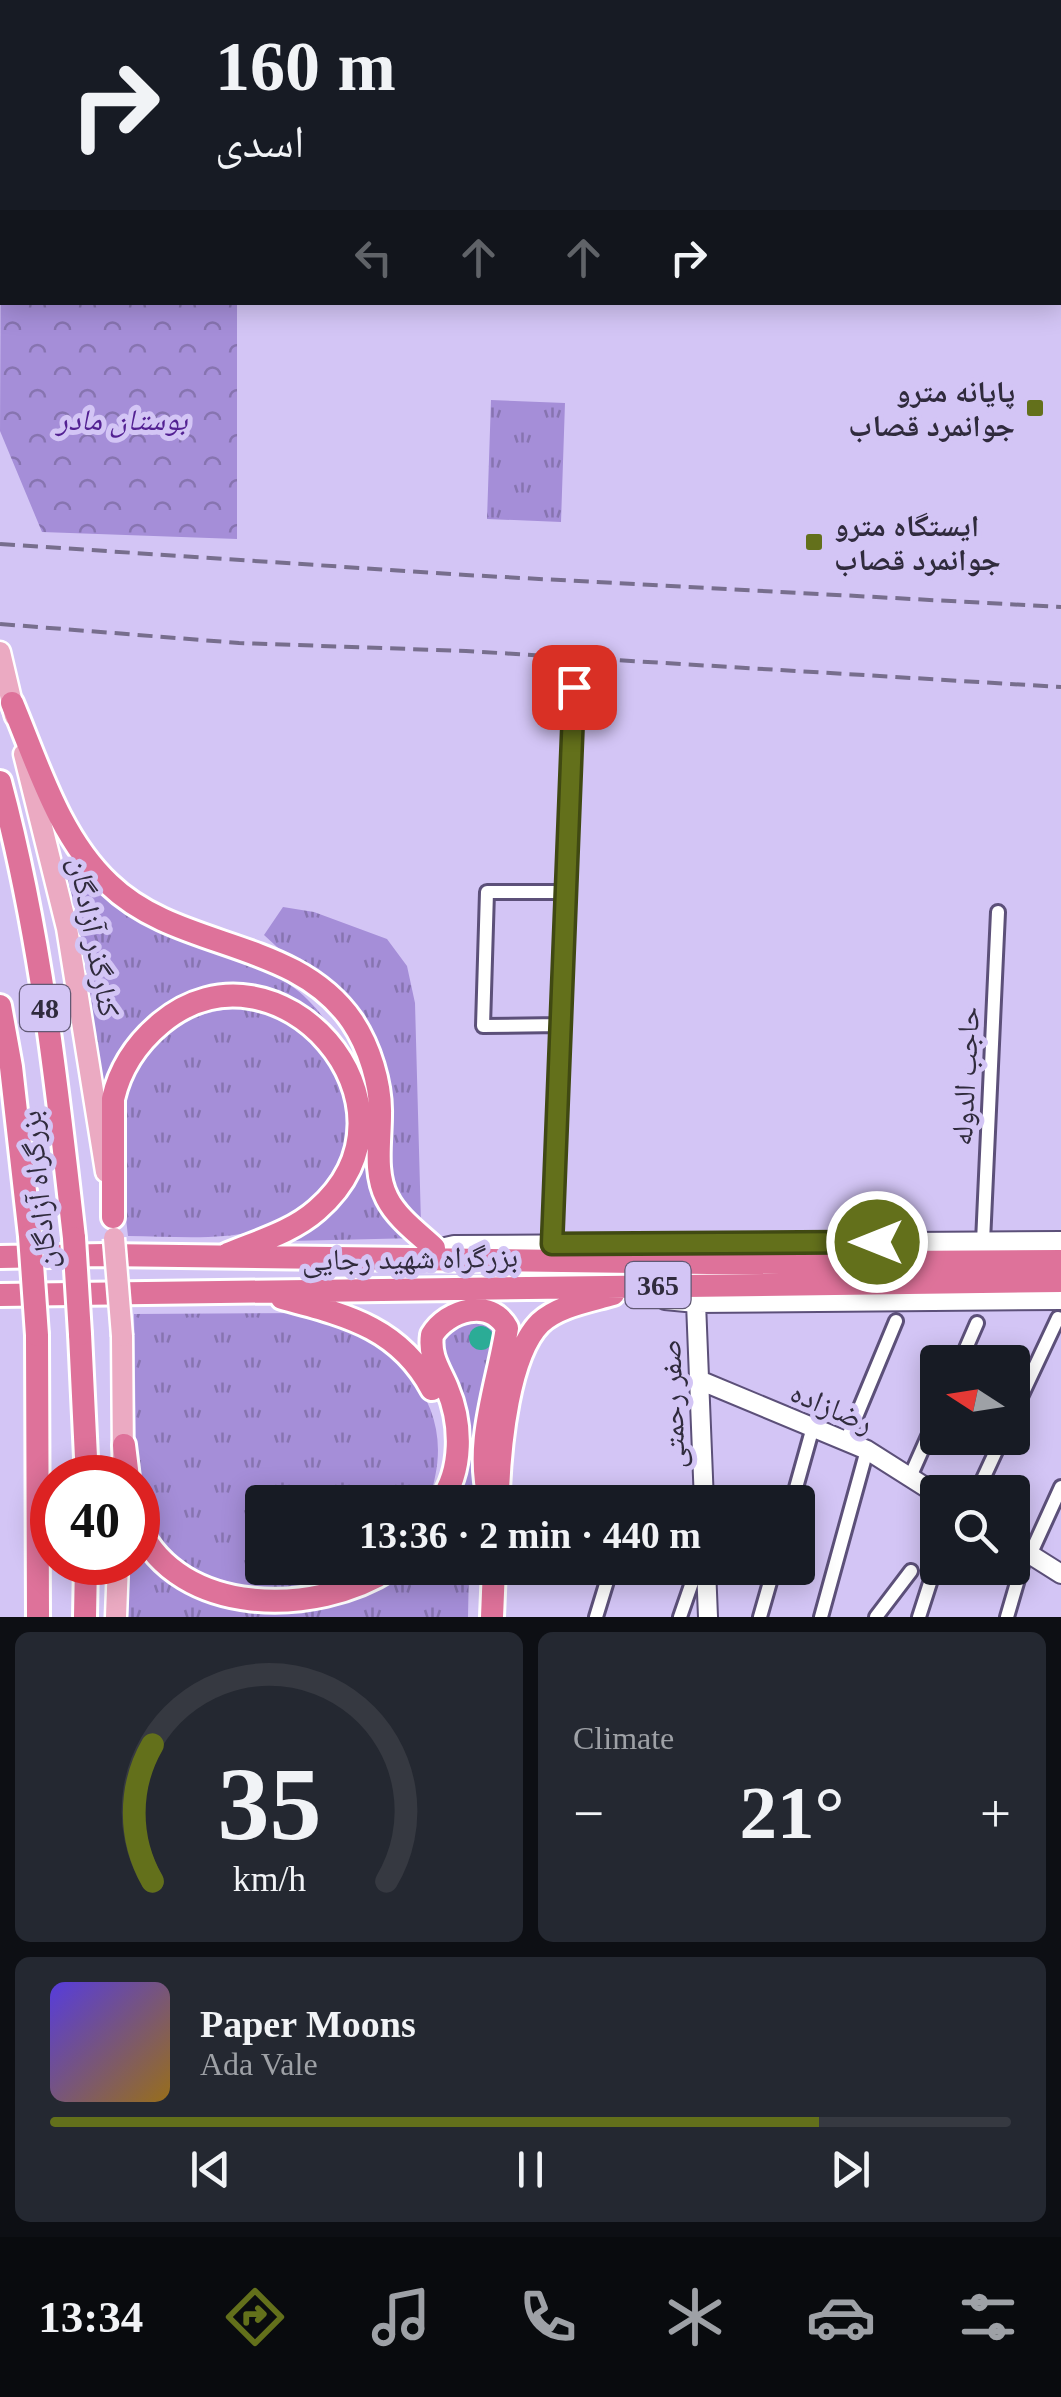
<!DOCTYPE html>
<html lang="en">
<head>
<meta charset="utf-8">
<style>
  :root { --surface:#171b24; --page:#242831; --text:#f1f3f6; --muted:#9ea1a6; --line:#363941; --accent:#63701b }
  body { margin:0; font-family:"Times New Roman","Noto Naskh Arabic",serif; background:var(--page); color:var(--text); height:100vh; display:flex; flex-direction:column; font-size:38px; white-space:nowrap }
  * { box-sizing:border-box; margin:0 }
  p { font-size:32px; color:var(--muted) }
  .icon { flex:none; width:55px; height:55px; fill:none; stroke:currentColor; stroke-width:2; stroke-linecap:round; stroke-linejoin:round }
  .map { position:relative; height:1617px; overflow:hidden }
  .sheet { display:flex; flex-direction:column; gap:15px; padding:15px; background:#0d0f14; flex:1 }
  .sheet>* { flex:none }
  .banner { position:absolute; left:0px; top:0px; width:1062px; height:305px; box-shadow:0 5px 25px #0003; background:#171b24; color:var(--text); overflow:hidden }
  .needle { width:65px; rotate:282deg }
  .tools { position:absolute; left:920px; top:1345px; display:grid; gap:20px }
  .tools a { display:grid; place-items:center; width:110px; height:110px; border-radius:10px; background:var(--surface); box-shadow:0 5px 25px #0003; font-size:50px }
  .speed { position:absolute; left:30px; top:1455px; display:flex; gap:20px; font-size:50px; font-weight:700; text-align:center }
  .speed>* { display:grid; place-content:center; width:130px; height:130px; border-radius:50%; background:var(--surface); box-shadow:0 5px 25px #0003; line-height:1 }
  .speed .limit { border:15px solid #d22; background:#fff; color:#111 }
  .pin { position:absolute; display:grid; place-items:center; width:85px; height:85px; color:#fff; margin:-42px; border-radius:20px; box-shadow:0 5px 15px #0006 }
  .me { position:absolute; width:110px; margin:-55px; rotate:270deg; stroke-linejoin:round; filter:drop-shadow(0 0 8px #0008) }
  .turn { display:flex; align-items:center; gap:35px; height:210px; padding:0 50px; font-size:45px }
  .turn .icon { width:130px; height:130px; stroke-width:2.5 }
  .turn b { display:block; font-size:70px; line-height:85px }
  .lanes { display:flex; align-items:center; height:95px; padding:0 50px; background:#0003; justify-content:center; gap:50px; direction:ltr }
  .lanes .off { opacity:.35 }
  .big { font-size:75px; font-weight:800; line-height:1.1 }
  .sheet .widget { flex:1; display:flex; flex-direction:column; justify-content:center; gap:15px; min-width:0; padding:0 35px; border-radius:15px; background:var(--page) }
  .sheet .dial { align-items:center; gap:0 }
  .dial svg { height:260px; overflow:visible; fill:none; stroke:var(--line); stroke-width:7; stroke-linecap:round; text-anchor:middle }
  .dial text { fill:var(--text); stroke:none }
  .song { display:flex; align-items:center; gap:30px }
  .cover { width:120px; height:120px; border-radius:15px; background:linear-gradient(135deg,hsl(250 70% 55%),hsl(40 70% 35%)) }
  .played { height:10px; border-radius:5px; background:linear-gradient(90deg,var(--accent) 80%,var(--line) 80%) }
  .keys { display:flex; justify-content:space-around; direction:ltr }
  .heat { display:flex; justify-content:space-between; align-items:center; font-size:55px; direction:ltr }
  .sheet .tiles { flex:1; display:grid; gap:15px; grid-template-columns:1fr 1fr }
  .widget:last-child { grid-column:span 2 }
  .trip { position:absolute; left:245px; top:1485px; width:570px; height:100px; border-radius:10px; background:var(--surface); box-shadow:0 5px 25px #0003; font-weight:800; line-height:100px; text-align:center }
  .tabs { display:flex; height:160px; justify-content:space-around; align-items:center; background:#090b0e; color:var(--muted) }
  .tabs .icon { width:70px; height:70px }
  .tabs .current { color:var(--accent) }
  .tabs b { font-size:45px; color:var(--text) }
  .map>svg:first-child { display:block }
  .grass { fill:url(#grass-tufts) }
  .park { fill:url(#park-crowns) }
  .water { fill:#2bac96 }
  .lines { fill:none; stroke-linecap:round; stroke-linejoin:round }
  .street-casing { stroke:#5c5079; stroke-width:18 }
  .secondary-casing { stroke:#5c5079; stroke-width:22 }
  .primary-casing { stroke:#fff; stroke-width:25 }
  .highway-casing { stroke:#fff; stroke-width:28 }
  .street { stroke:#fff; stroke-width:12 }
  .secondary { stroke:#fff; stroke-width:18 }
  .primary { stroke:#ebaac2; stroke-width:20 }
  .highway { stroke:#de729a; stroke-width:22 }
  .rail { stroke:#776e8d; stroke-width:4; stroke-dasharray:15 8; stroke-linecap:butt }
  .primary-bridge-casing { stroke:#fff; stroke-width:25; stroke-linecap:butt }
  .highway-bridge-casing { stroke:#fff; stroke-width:28; stroke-linecap:butt }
  .primary-bridge { stroke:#ebaac2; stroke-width:20 }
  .highway-bridge { stroke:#de729a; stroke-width:22 }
  .route-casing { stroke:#404912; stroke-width:25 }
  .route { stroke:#63701b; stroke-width:18 }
  .poi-dot { fill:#63701b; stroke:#d3c5f5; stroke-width:4 }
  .labels { text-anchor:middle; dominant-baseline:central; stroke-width:10; stroke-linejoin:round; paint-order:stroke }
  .shield { fill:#d3c5f5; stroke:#615974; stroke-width:2.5 }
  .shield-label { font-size:28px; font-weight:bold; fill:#302b3d }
  .poi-label { font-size:30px; font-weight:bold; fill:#302b3d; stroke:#d3c5f5; text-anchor:end }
  .park-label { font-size:30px; font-style:italic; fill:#532192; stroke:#d3c5f5 }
  .street-label { font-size:30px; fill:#302b3d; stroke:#d3c5f5 }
</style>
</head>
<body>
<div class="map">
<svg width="1061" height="1617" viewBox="0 0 1061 1617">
  <defs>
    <pattern id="grass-tufts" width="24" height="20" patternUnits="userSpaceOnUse" patternTransform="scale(2.5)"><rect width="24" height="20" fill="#a58ed8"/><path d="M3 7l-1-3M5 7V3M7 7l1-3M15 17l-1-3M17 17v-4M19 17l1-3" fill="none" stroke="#8774b0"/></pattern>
    <pattern id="park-crowns" width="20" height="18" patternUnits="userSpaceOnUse" patternTransform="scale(2.5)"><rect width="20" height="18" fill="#a58ed8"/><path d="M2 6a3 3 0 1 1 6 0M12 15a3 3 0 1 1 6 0" fill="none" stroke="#8774b0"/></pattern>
  </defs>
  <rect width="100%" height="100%" fill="#d3c5f5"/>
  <path class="grass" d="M 491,400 L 565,403 L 561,522 L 487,519 Z
    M 81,874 C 101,894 122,914 148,927 C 213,960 279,955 325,1020 L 242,990 L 126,1049 L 109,1155 L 66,875 Z
    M 283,907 L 314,912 L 387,939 L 407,966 L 415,1003 L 421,1223 L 403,1210 L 391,1188 L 383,1078 L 289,958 L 264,935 Z
    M 240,1008 C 326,1014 381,1109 326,1181 C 317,1193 308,1207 295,1215 C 247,1245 182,1236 128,1236 C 125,1204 114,1126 122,1098 C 138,1037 181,1013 240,1008 Z
    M 370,1130 L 371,1170 L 418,1238 L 290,1241 L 319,1219 Z
    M 314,1313 C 337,1324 364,1332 386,1346 C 395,1351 401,1361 407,1369 C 440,1412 446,1451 428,1502 L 262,1502 L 262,1568 L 372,1568 C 302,1602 178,1608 143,1520 C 133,1494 136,1464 136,1437 C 135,1396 135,1355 134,1314 Z
    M 485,1318 L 498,1331 L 487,1386 L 472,1502 L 453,1502 L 440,1345 C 445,1322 464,1323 485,1318 Z
    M 138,1542 C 166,1593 202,1606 258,1610 L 395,1574 L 403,1568 L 469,1568 L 468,1617 L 128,1617 L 130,1563 L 138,1562 Z"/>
  <path class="park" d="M 47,0 L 200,0 L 204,2 L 22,2 Z
    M 2,4 L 2,302 L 237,303 L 237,539 L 42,532 L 0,431 Z"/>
  <path class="water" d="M469 1338a12 12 0 1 1 24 0a12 12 0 1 1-24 0Z"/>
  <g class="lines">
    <g class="street-casing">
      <path id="street" d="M 561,1025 L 483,1026 L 487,892 L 566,892
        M 983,1242 L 998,912
        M 552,1243 L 574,687
        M 960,1362 L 977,1323
        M 1012,1416 L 1058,1318
        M 846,1441 L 896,1321
        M 910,1477 L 938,1414
        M 977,1492 L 1002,1438
        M 792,1502 L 813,1427
        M 1030,1555 L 1061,1487
        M 596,1617 L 611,1568
        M 680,1617 L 697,1568
        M 760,1617 L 774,1568
        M 821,1617 L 867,1450
        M 876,1617 L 911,1571
        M 919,1617 L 938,1558
        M 1007,1617 L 1026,1552"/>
    </g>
    <g class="secondary-casing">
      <path id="secondary" d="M 423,1252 L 454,1245 L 1061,1241
        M 645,1285 L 665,1300 L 696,1303 L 1061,1300
        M 696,1303 L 704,1502
        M 699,1380 L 867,1450 L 938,1495
        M 1012,1543 L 1061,1574
        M 706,1568 L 708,1617"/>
    </g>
    <g class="primary-casing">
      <path id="primary" d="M 371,0 L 383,2
        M 483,0 L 493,2
        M 1060,177 L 1061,177
        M 1060,207 L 1061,208
        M 0,652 L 15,716
        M 24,754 L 67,928 L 106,1172
        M 122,1336 L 123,1461
        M 116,1617 L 118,1562"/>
    </g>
    <g class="highway-casing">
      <path id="highway" d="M 12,703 C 38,765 59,837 109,884 C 178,951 295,938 352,1021 C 369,1046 381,1084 380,1115 C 380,1142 374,1173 387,1198 C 397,1218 418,1233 434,1248
        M 0,782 C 40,931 57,1085 74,1238
        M 0,1006 L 11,1067 L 30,1236
        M 113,1217 L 113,1099 C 120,1068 137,1043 161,1023 C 277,927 437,1106 317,1210 C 292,1232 259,1241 228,1254
        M 0,1257 L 104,1255 L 709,1263 L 1061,1261
        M 0,1295 L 1061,1281
        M 282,1298 C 345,1315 399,1327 432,1389
        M 80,1334 L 87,1478
        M 37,1335 L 38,1617
        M 124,1445 L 128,1478
        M 498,1489 C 500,1445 508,1355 540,1323 C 558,1306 589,1301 613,1294
        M 440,1502 C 463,1471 462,1423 447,1388 C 439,1369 429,1357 432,1335 C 447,1310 490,1297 507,1328 C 498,1386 474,1443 490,1502
        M 138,1526 C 179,1617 316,1617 391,1568
        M 85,1617 L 86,1562
        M 492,1617 L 494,1568"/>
    </g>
    <use href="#street" class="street"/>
    <use href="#secondary" class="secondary"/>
    <use href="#primary" class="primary"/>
    <use href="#highway" class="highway"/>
    <path class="rail" d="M 0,544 L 466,575 L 1061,607
      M 0,624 L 239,643 L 466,651 L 1061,687"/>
    <g class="primary-bridge-casing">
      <path id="primary-bridge" d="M 114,1238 L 122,1336"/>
    </g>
    <g class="highway-bridge-casing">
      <path id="highway-bridge" d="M 30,1236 L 37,1335
        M 74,1238 L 80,1334"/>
    </g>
    <use href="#primary-bridge" class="primary-bridge"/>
    <use href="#highway-bridge" class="highway-bridge"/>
  </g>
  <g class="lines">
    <g class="route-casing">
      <path id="route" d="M 574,687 L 552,1244 L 877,1242"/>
    </g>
    <use href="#route" class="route"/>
  </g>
  <g class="poi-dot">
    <rect x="1025" y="398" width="20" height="20" rx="5"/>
    <rect x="804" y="532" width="20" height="20" rx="5"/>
  </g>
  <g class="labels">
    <g class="shield">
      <rect x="20" y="985" width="50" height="46" rx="8"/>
      <rect x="625.5" y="1262" width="65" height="46" rx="8"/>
    </g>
    <g class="shield-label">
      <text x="45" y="1008">48</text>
      <text x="658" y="1285">365</text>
    </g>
    <g class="poi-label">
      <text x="1015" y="391">پایانه مترو<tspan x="1015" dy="34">جوانمرد قصاب</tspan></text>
      <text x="834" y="525" text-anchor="start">ایستگاه مترو<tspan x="834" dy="34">جوانمرد قصاب</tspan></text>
    </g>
    <g class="park-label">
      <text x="122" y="419">بوستان مادر</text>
    </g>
    <g class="street-label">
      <text transform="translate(95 937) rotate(79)">کنارگذر آزادگان</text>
      <text transform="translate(965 1076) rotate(-87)">حاجب الدوله</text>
      <text transform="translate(38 1190) rotate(-96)">بزرگراه آزادگان</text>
      <text transform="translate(410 1258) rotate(-1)">بزرگراه شهید رجایی</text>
      <text transform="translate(672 1404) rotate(-92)">صفر رحمتی</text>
      <text transform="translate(832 1407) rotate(23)">رضازاده</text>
    </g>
  </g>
</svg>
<div class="tools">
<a><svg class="needle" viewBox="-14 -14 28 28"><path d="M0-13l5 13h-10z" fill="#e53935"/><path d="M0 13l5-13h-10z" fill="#9ea1a6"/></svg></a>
<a><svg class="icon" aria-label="search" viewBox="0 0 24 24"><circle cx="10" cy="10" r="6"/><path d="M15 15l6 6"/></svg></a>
</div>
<div class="speed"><div class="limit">40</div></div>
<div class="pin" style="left:574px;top:687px;background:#d93025"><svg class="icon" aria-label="arrive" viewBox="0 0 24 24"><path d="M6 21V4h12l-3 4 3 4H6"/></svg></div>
<svg class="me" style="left:877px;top:1242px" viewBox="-20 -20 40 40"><circle r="17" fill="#63701b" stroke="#fff" stroke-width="3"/><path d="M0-11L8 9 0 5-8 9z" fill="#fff"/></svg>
<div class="trip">13:36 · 2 min · 440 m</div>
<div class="banner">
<div class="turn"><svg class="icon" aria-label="right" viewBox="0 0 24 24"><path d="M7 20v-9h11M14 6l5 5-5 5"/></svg><div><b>160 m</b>اسدی</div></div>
<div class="lanes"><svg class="icon off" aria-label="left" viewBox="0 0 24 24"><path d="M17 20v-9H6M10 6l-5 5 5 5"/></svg><svg class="icon off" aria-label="ahead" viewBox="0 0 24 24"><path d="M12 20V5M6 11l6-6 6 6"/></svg><svg class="icon off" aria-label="ahead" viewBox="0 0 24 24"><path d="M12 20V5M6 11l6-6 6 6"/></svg><svg class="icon" aria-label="right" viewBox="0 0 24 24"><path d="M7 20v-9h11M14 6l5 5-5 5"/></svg></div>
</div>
</div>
<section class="sheet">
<div class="tiles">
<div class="widget dial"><svg viewBox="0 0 100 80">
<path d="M14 69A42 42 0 1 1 86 69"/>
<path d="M14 69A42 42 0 0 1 14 27" stroke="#63701b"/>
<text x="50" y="56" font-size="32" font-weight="700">35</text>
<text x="50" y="72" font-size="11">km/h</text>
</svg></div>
<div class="widget"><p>Climate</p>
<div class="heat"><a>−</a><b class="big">21°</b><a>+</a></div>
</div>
<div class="widget">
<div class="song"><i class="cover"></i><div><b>Paper Moons</b><p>Ada Vale</p></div></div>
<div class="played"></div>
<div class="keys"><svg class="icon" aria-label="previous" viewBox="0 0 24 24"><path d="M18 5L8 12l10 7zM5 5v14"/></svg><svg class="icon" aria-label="pause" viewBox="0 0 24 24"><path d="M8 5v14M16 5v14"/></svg><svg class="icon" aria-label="next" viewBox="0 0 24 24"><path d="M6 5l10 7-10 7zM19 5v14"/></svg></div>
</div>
</div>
</section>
<nav class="tabs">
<b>13:34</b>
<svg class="icon current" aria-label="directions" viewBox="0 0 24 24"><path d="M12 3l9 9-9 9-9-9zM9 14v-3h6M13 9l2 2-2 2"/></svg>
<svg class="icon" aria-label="music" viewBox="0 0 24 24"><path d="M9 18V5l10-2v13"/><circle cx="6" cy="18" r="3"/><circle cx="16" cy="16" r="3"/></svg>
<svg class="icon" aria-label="phone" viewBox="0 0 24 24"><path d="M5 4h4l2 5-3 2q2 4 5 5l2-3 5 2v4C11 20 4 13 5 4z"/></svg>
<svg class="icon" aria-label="climate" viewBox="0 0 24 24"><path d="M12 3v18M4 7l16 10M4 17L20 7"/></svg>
<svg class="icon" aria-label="car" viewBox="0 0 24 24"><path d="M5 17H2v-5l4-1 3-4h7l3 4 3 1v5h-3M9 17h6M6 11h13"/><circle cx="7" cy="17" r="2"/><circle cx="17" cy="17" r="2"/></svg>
<svg class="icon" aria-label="filters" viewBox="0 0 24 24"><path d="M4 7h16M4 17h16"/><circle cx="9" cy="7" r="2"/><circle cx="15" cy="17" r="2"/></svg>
</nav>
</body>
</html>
